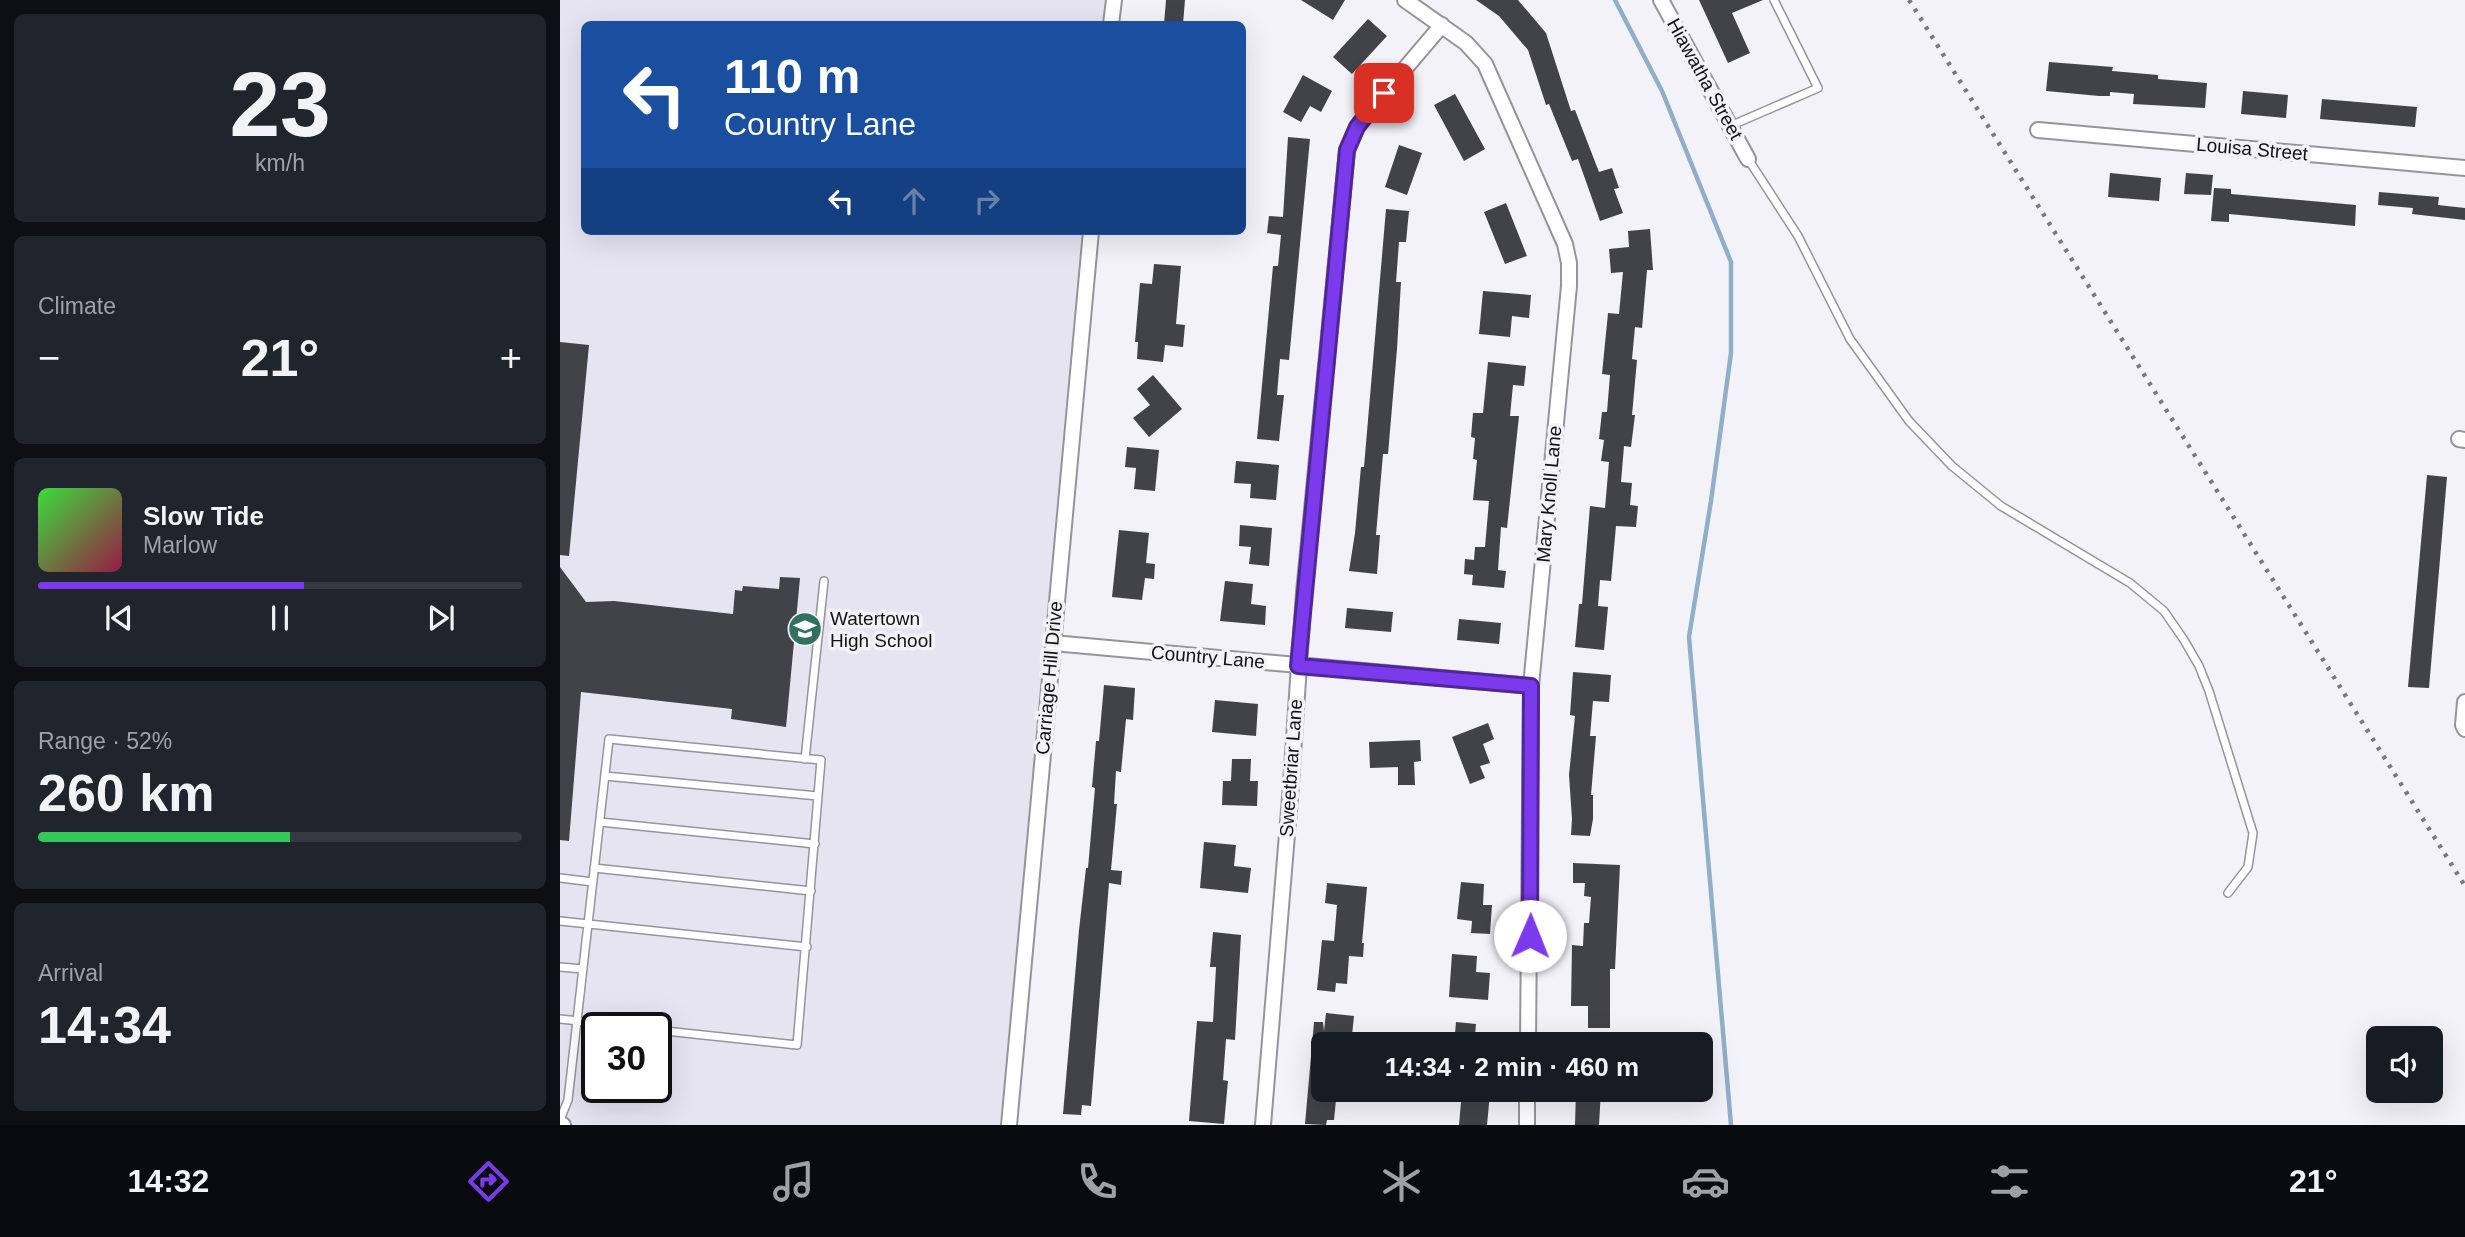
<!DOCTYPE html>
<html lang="en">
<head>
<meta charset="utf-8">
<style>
  :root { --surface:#171b24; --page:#20242c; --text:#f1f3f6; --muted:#9ea1a6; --line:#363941; --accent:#7c3aed }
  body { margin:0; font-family:Arial,sans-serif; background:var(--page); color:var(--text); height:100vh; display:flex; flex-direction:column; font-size:26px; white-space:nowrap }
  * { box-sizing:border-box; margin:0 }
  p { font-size:23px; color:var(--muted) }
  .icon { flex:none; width:38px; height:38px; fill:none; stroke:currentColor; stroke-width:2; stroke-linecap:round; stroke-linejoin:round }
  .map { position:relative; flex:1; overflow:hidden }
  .details { display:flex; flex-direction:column; gap:14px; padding:14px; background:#0d0f14; width:560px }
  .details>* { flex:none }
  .hud { position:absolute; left:21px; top:21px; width:665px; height:214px; border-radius:10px; box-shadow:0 7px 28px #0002; background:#1a4fa0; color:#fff; overflow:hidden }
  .fabs { position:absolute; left:1806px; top:1026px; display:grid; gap:14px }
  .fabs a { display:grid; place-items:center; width:77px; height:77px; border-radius:10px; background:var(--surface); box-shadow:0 7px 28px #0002; font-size:35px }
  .speed { position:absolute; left:21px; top:1012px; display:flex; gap:14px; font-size:35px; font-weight:700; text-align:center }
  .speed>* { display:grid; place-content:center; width:91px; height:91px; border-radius:50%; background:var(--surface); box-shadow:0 7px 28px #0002; line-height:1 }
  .speed .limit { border:4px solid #111; border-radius:10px; background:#fff; color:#111 }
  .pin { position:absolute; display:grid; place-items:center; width:60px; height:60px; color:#fff; margin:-30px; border-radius:14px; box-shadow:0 4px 10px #0006 }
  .me { position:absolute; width:77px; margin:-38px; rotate:1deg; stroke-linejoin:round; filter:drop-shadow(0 0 5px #0008) }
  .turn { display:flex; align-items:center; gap:24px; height:147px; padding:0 28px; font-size:32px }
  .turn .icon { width:91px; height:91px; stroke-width:2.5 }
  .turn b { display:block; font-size:49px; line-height:60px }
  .lanes { display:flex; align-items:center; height:66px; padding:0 28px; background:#0003; justify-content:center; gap:35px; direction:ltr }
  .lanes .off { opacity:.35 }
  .big { font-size:52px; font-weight:700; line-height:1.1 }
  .details .tile { flex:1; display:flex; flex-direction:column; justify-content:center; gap:10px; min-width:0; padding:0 24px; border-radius:10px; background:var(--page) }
  .details .dial { align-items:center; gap:0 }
  .dial b { font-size:91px; line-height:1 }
  .song { display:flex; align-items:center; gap:21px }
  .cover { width:84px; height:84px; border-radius:10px; background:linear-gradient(135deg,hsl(120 70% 55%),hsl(340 70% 35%)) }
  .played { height:7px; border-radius:4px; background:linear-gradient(90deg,var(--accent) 55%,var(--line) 55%) }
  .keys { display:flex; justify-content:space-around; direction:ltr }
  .heat { display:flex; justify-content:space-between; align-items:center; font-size:38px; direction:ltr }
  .charge { height:10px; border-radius:5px; background:linear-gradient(90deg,#34c759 52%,var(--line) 0) }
  .trip { position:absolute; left:751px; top:1032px; width:402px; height:70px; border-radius:10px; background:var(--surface); box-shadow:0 7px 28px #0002; font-weight:700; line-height:70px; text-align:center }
  .menu { display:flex; height:112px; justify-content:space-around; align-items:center; background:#090b0e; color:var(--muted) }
  .menu .icon { width:49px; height:49px }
  .menu .current { color:var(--accent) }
  .menu b { font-size:32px; color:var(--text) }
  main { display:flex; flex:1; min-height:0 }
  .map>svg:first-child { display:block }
  .built { fill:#e7e4f2; fill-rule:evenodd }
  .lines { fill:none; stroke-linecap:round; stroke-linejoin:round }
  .stream { stroke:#91aec8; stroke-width:4.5 }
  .building { fill:#414348 }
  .lane-casing { stroke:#96949a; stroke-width:10 }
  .street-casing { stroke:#96949a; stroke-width:18 }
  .lane { stroke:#fff; stroke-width:7 }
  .street { stroke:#fff; stroke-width:14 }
  .rail { stroke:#79797d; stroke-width:4.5; stroke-dasharray:3.5 7; stroke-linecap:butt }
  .route-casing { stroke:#51269a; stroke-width:18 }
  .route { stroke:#7c3aed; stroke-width:12 }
  .labels { text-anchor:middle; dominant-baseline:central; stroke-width:7; stroke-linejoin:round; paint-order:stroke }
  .street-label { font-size:19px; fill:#131315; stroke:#f3f2f8 }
  .poi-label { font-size:19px; fill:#131315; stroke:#f3f2f8; text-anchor:start }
</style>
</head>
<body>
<main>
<section class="details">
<div class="tile dial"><b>23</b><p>km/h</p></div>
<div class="tile"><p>Climate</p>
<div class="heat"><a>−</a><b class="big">21°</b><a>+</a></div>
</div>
<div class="tile">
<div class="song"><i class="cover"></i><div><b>Slow Tide</b><p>Marlow</p></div></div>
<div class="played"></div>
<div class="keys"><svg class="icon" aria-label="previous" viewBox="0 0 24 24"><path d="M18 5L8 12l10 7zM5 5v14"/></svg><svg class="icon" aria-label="pause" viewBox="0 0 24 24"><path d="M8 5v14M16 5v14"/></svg><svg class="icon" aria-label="next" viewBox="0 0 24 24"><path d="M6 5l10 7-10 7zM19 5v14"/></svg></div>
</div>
<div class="tile"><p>Range · 52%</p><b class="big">260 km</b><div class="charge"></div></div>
<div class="tile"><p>Arrival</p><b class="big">14:34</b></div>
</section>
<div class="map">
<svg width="1905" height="1125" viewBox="0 0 1905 1125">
  <rect width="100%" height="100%" fill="#f3f2f8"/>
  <path class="built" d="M 0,0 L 553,0 L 550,24 L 24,24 L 24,231 L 529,231 L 440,1125 L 0,1125 ZM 37,1027 L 96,1027 L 96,1087 L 37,1087 Z"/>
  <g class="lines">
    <path class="stream" d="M 1055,0 L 1102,91 L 1171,262 L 1171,353 L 1151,501 L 1129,637 L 1171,1125"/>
  </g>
  <path class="building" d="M 606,0 L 625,0 L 623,24 L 604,24 Z
    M 741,0 L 785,0 L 773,20 Z
    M 916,0 L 958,0 L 986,33 L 1011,111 L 1015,110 L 1039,172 L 1052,168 L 1059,188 L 1054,189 L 1063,213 L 1040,221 L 1018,159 L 1012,161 L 989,104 L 986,105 L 968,50 L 939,16 Z
    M 1139,0 L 1203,0 L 1172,13 L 1190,53 L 1168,63 Z
    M 808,19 L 827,36 L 792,74 L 773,57 Z
    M 1489,62 L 1553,67 L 1552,71 L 1598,75 L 1598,79 L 1647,83 L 1645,108 L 1573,104 L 1574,94 L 1550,92 L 1550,96 L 1539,96 L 1486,91 Z
    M 743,75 L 772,91 L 761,112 L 750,106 L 741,122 L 723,112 Z
    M 1683,91 L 1728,95 L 1726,118 L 1681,114 Z
    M 895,94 L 925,149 L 904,161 L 874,105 Z
    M 1762,99 L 1857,107 L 1855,127 L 1760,119 Z
    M 728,137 L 750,139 L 729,360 L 720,359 L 717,395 L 724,395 L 719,441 L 697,439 L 713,266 L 718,266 L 721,235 L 707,233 L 709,216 L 723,217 Z
    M 839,145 L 862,153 L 847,195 L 825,187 Z
    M 1550,173 L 1601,178 L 1599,201 L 1548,197 Z
    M 1626,173 L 1653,175 L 1651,195 L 1624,194 Z
    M 1654,188 L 1671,189 L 1671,194 L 1796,205 L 1795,226 L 1669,214 L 1669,222 L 1651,221 Z
    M 1819,192 L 1879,197 L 1878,205 L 1905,208 L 1905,220 L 1852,214 L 1853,208 L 1818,205 Z
    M 946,203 L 967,256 L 945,264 L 924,212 Z
    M 826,209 L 849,211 L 846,242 L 839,242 L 836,282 L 841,282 L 837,349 L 828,454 L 823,454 L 816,535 L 820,535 L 817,574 L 789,571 L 795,533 L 801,467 L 804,467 Z
    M 1090,229 L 1093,270 L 1087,270 L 1082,328 L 1075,327 L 1072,359 L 1077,360 L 1072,415 L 1075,415 L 1071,447 L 1064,446 L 1061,482 L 1072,483 L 1070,505 L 1078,506 L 1076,527 L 1056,526 L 1051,581 L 1040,580 L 1038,606 L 1048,607 L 1044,650 L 1015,647 L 1019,604 L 1022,604 L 1030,506 L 1045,508 L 1049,462 L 1041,461 L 1044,440 L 1039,439 L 1042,412 L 1047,412 L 1050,375 L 1042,374 L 1048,313 L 1059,314 L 1063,272 L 1051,273 L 1049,249 L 1069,247 L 1068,231 Z
    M 594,264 L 621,266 L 616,324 L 625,325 L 623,347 L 605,345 L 603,362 L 577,359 L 578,342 L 575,342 L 580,283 L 592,284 Z
    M 923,291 L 971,295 L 969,318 L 952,316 L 950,337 L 919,334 Z
    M 0,342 L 29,345 L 9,556 L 0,555 Z
    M 928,362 L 966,366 L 964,386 L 953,385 L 950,416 L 959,416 L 947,528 L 941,527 L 938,570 L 946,571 L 944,588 L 912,585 L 913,575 L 904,574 L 905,559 L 914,560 L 915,547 L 925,547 L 929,501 L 913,500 L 917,460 L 913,459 L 915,438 L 911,437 L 913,413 L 923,413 Z
    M 593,375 L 622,409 L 589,437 L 573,418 L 590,405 L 577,389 Z
    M 567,447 L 599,450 L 595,491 L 574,489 L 576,468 L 565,467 Z
    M 676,461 L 719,465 L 716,500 L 690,498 L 691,484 L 674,483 Z
    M 1867,475 L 1887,477 L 1869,688 L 1848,687 Z
    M 680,525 L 712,528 L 709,566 L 689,564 L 691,547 L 679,546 Z
    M 559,530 L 589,533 L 586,563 L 595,564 L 594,579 L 585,578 L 582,600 L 552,597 Z
    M 0,567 L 26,602 L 54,601 L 173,614 L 175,590 L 182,591 L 183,586 L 219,589 L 220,577 L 240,578 L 226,727 L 171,719 L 172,709 L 21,692 L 9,841 L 0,840 Z
    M 665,581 L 693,584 L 691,604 L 706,606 L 705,625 L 660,621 Z
    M 787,608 L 833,612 L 831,632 L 785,628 Z
    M 899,619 L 941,623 L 939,644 L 897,640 Z
    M 1013,672 L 1051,675 L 1049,702 L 1033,701 L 1030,736 L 1036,736 L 1031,795 L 1033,795 L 1033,819 L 1030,836 L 1011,835 L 1012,819 L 1009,775 L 1015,716 L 1010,715 Z
    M 544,685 L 575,688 L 573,720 L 566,719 L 561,772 L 556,771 L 554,804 L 557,804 L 551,870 L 562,871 L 561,885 L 549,883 L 531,1106 L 522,1105 L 521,1115 L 503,1114 L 519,930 L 526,868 L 528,868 L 535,788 L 532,787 L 536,741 L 539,741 Z
    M 655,700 L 698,704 L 696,736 L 652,732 Z
    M 928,723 L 934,739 L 923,744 L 930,763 L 920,766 L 925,778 L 910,784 L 892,737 Z
    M 860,740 L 861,761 L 854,762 L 855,785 L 838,785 L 838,767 L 810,768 L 809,742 Z
    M 672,759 L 691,759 L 690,781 L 698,781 L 697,806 L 662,805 L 663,781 L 671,781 Z
    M 644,842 L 676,845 L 674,866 L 691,868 L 688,893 L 640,888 Z
    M 1013,863 L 1060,865 L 1055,969 L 1050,969 L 1050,1028 L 1028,1028 L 1028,1006 L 1011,1006 L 1012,945 L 1023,946 L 1024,923 L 1029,923 L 1031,897 L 1024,896 L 1025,883 L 1013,883 Z
    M 901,882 L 924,884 L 923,905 L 932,905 L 930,934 L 911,933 L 912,921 L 897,919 Z
    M 767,883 L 807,887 L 802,943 L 804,943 L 803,957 L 789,956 L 787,984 L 776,983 L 775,992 L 757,990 L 762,940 L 774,941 L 777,905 L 765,903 Z
    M 653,932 L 681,935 L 675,1040 L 666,1039 L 663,1080 L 668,1081 L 664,1124 L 629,1121 L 637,1021 L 653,1022 L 656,967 L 650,967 Z
    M 892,954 L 917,956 L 916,972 L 930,973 L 928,1000 L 889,997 Z
    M 766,1013 L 794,1016 L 791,1045 L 763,1045 L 763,1090 L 777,1090 L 774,1120 L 767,1120 L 766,1125 L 745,1124 L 754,1022 L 763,1022 L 764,1031 Z
    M 896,1022 L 916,1024 L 914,1045 L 894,1045 Z
    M 1016,1090 L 1041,1090 L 1039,1125 L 1015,1125 Z
    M 902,1091 L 930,1093 L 927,1125 L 899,1125 Z"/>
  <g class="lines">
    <g class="lane-casing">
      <path id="lane" d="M 1170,126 L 1258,88 L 1214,0
        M 1188,159 L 1238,236 L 1290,339 L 1349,421 L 1392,466 L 1441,506 L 1570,583 L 1604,611 L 1624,640 L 1639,666 L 1649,691 L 1693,833 L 1688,867 L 1668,893
        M 245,759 L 264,581
        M 45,776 L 258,796
        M 40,822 L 255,844
        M 34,868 L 251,891
        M 0,878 L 33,882
        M 0,921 L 247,947
        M 0,967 L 23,969
        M 0,1019 L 74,1027
        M 0,1120 L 8,1100 L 49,739 L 261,760 L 237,1045 L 96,1030"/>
    </g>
    <g class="street-casing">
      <path id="street" d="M 845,0 L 906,43 L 925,64 L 1005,244 L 1009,263 L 1009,286 L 971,686 L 968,1045
        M 1101,0 L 1188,159
        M 551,24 L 554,0
        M 1478,130 L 1905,168
        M 1899,439 L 1905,440
        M 493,643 L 971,686
        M 1905,702 L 1903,725 L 1905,729
        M 0,1123 L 3,1125
        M 449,1125 L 531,231
        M 703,1125 L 730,798 L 744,592 L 787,150 L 797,127 L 809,111 L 882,25
        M 967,1125 L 967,1090"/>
    </g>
    <use href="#lane" class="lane"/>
    <use href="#street" class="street"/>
    <path class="rail" d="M 1349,0 L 1905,886"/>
  </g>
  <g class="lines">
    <g class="route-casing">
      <path id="route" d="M 824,93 L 797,127 L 787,150 L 738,666 L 971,686 L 970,936"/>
    </g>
    <use href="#route" class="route"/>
  </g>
  <defs>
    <g id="school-disc" transform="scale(1.75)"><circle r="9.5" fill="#327160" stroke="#f3f2f8"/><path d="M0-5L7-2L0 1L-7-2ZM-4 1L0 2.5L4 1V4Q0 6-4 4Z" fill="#fff"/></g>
  </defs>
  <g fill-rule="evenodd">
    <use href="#school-disc" x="245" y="629"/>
  </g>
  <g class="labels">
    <g class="street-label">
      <text transform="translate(1145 79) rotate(61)">Hiawatha Street</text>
      <text transform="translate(1692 149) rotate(5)">Louisa Street</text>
      <text transform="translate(989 494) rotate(-85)">Mary Knoll Lane</text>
      <text transform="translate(648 657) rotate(5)">Country Lane</text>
      <text transform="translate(489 678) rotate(-85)">Carriage Hill Drive</text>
      <text transform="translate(731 768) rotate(-86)">Sweetbriar Lane</text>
    </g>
    <g class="poi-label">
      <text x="270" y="618">Watertown<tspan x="270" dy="22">High School</tspan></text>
    </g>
  </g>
</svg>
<div class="fabs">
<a><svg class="icon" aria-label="sound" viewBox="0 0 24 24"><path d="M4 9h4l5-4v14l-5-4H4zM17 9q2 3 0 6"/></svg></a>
</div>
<div class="speed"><div class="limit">30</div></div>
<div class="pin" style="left:824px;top:93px;background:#d93025"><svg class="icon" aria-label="arrive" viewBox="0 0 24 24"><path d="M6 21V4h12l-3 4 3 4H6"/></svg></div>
<svg class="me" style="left:970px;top:936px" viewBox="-20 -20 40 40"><circle r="19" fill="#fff"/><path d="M0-13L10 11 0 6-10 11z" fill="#7c3aed"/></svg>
<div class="trip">14:34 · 2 min · 460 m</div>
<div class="hud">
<div class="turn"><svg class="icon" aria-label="left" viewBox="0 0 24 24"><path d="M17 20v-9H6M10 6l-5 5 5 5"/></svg><div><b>110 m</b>Country Lane</div></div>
<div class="lanes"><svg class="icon" aria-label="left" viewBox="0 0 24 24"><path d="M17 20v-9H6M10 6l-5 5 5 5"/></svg><svg class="icon off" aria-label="ahead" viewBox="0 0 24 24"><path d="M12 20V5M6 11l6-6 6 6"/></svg><svg class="icon off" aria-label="right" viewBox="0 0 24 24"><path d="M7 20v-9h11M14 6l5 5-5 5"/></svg></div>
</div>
</div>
</main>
<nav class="menu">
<b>14:32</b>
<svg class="icon current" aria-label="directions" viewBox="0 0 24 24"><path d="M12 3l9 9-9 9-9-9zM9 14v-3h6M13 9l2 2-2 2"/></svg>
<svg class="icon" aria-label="music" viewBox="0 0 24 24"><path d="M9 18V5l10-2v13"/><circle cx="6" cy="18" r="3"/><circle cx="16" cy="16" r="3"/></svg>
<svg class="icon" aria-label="phone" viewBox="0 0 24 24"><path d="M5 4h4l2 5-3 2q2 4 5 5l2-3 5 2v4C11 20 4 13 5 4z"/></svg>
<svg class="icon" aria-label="climate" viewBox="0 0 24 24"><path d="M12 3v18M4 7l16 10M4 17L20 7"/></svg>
<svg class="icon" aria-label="car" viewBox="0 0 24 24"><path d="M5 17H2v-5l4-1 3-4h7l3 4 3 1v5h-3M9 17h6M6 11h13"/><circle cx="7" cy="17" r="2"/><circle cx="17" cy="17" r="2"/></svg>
<svg class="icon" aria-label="filters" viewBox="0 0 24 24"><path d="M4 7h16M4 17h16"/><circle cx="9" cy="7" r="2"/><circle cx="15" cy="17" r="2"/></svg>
<b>21°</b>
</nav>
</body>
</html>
